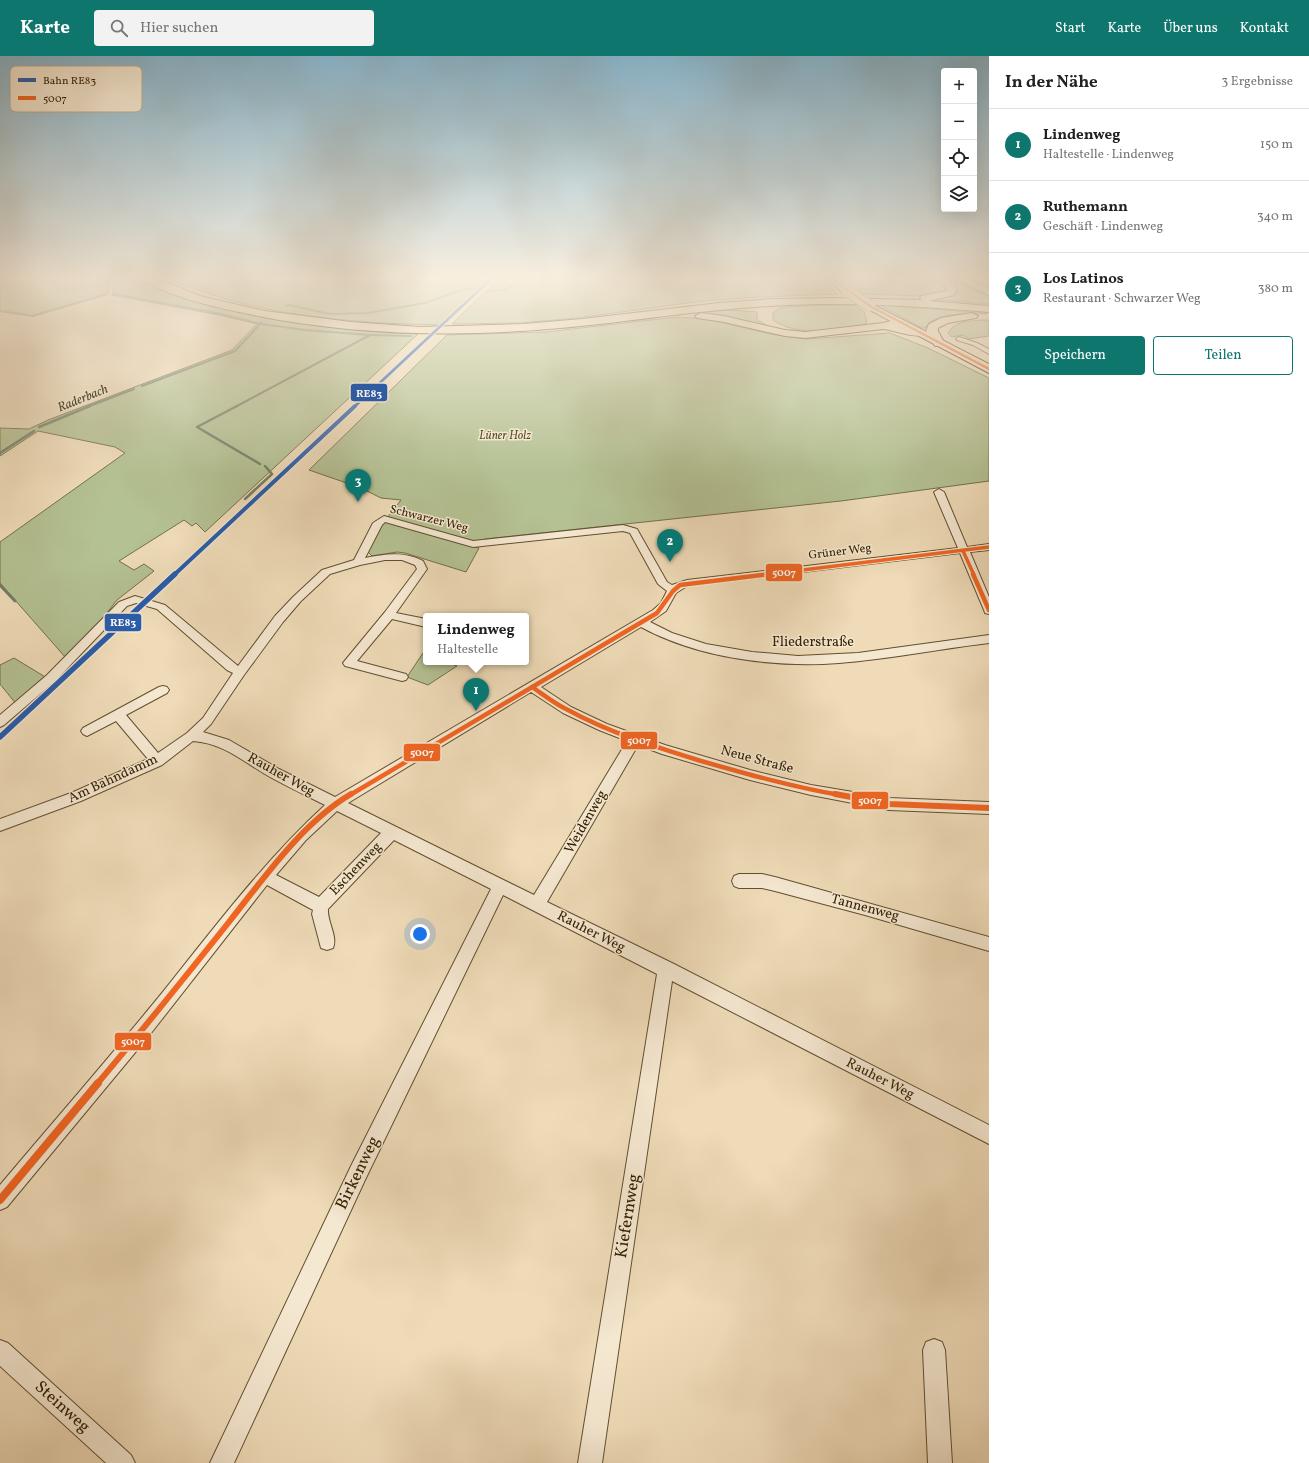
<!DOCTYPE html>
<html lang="de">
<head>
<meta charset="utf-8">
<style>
	:root { --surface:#fff; --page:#f2f2f2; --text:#222; --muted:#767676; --line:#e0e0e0; --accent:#0f766e }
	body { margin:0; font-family:Vollkorn,serif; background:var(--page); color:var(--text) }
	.controls { position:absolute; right:12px; top:12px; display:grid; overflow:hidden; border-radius:4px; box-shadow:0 4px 16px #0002 }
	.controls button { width:36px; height:36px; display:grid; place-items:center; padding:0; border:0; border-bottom:1px solid var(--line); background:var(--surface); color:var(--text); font:20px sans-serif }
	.you { position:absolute; left:420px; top:878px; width:14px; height:14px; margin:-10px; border:3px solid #fff; border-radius:50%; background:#1a73e8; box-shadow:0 0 0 6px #1a73e833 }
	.badge { display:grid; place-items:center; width:26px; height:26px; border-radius:50%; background:var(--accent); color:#fff; font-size:13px; font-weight:700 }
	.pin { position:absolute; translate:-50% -33px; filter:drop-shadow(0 1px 2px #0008) }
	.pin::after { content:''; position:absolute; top:21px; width:14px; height:12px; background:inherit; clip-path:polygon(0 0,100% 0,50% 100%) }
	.popup { position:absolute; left:423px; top:557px; width:106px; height:52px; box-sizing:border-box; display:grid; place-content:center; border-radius:4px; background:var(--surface); filter:drop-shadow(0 1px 3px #0005); font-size:13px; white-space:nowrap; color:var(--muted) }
	.popup b { font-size:15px; color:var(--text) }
	.popup::after { content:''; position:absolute; left:50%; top:100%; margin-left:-8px; border:8px solid transparent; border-top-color:var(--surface) }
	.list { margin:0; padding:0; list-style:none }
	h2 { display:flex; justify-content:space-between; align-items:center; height:52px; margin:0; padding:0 16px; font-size:17px }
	h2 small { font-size:13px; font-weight:400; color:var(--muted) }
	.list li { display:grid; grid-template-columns:26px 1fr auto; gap:12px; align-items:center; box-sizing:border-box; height:72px; padding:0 16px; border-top:1px solid var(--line) }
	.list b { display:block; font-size:15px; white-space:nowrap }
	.list p { margin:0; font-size:13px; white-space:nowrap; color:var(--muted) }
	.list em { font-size:13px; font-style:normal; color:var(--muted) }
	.actions { display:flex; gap:8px; padding:12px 16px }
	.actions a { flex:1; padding:9px 0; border:1px solid var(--accent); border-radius:4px; text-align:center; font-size:14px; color:var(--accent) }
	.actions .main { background:var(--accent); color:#fff }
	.icon { flex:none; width:22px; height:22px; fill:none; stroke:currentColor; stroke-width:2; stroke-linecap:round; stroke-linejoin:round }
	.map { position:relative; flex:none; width:989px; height:1407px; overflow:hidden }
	header { display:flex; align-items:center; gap:24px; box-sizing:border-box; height:56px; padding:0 20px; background:var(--accent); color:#fff }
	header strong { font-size:19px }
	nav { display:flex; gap:22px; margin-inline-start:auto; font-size:14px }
	.search { width:280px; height:36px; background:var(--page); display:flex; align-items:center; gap:10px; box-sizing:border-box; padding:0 14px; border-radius:4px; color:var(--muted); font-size:15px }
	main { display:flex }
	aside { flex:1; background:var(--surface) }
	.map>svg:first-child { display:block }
	.green { fill:#b4c193; stroke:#74704a }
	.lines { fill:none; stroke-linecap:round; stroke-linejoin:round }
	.stream-far2 { stroke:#717e66; stroke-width:2 }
	.stream-far1 { stroke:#717e66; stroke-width:2.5 }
	.stream { stroke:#717e66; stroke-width:3 }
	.street-casing { stroke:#624f2f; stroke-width:2 }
	.primary-casing { stroke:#332001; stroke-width:2 }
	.highway-casing { stroke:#332001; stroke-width:2 }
	.street { fill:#f5e8d1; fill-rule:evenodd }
	.primary { fill:#efdbb8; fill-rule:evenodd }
	.highway { fill:#efdbb8; fill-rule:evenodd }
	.primary-bridge-casing { stroke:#332001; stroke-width:12; stroke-linecap:butt }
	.primary-bridge { stroke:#efdbb8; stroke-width:11 }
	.bus-1-far4-casing { stroke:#f5e8d1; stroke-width:4 }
	.bus-1-far3-casing { stroke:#f5e8d1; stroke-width:5.5 }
	.bus-1-far2-casing { stroke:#f5e8d1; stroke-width:7 }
	.bus-1-far1-casing { stroke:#f5e8d1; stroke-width:9 }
	.bus-1-casing { stroke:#f5e8d1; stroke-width:11 }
	.bus-1-far4 { stroke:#f26522; stroke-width:2.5 }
	.bus-1-far3 { stroke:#f26522; stroke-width:3.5 }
	.bus-1-far2 { stroke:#f26522; stroke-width:4.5 }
	.bus-1-far1 { stroke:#f26522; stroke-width:6 }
	.bus-1 { stroke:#f26522; stroke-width:8 }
	.rail-1-far2-casing { stroke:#f5e8d1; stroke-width:4.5 }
	.rail-1-far1-casing { stroke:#f5e8d1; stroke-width:6 }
	.rail-1-casing { stroke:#f5e8d1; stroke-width:8 }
	.rail-1-far2 { stroke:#295caa; stroke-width:3 }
	.rail-1-far1 { stroke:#295caa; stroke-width:4 }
	.rail-1 { stroke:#295caa; stroke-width:5.5 }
	.labels { text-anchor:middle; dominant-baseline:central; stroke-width:3; stroke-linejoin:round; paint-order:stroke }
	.far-park-label { font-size:12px; font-style:italic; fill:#5a502d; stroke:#f5e8d1 }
	.far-street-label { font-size:12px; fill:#332001; stroke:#f5e8d1 }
	.far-water-label { font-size:13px; font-style:italic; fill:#524f34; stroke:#f5e8d1 }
	.street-label { font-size:14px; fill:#332001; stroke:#f5e8d1 }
	.near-street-label { font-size:17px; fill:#332001; stroke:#f5e8d1 }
	.key { fill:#f5e8d1; stroke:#bbac93; stroke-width:1 }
	.key-label { font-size:11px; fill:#332001 }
	.line-badge { stroke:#f5e8d1; stroke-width:1.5 }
	.badge-label { font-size:11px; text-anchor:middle; font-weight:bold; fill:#fff }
</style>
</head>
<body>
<header>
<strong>Karte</strong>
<div class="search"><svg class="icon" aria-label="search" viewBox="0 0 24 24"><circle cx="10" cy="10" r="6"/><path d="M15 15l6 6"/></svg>Hier suchen</div>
<nav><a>Start</a><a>Karte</a><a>Über uns</a><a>Kontakt</a></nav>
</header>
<main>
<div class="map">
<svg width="989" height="1407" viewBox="0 0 989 1407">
	<rect width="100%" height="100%" fill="#efdbb8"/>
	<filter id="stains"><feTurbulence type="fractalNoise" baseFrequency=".005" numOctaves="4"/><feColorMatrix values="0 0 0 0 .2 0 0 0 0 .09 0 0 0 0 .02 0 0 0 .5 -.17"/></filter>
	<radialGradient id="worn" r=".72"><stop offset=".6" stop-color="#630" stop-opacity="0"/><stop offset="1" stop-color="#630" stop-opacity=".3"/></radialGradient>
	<g class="green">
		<polygon points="0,222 110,222 108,238 31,260 0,255"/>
		<polygon points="115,222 137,222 169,237 197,246 270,263 347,273 419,277 205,476 196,467 192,470 184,464 119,505 134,514 144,508 154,515 117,544 91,577 66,602 0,527 0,486 125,397 115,391 38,375 0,400 0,372 29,373 48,364 232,294 257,268 219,259 112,239"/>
		<path d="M168,222H490L440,269C349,267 253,260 168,222Z"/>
		<polygon points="500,222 819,222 838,238 759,241 703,245 577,262 519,267 452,268"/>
		<polygon points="853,222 930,222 943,228 945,233 945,236 921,240 863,238 855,231"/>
		<polygon points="942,222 954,223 989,238 989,248 929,243 939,242 953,238"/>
		<path d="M816,249H854L864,256L867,266L863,269C834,273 800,282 773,264V257L780,252L788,251Z"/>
		<path d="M880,249L986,257L987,258C971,258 935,255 925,272H922Z"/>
		<polygon points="730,254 757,256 757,264 768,270 769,273 699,256"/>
		<polygon points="677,261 707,263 770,278 806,283 890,277 928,292 989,322 989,425 841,445 485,483 476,486 387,462 401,444 381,442 361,432 309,414 447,279 546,276"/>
		<path d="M980,264H989V280L969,283L963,279L952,281L948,277C955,265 967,266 980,264Z"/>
		<polygon points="385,466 479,492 466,516 405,497 397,496 372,500 368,496 368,494 381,467"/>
		<polygon points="423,597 426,598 426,606 446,606 457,610 428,629 407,621"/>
		<polygon points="14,602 47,622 17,649 0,628 0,609"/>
	</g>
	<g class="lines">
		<g class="stream-far2">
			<polyline points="715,222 719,222"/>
			<polyline points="724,222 739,224 762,222"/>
			<polyline points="488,235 505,234 524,222"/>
			<polyline points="114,238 221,258 261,268"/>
			<polyline points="286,250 289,249 330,258 368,257 425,247 464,233 474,233"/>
			<polyline points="0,255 33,260 107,238"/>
			<polyline points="370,279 411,280"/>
			<polyline points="142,330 235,295 262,266"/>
			<polyline points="87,351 134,333"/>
			<polyline points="235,351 370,279 305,274 261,268"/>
		</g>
		<g class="stream-far1">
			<polyline points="237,350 197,371 260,408"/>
			<polyline points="39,371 90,350"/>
			<polyline points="0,397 34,375"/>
			<polyline points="245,443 272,418 265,410"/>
		</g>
		<polyline class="stream" points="0,529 15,545"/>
		<g class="street-casing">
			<g id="street">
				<polygon points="959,281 977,287 989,293 989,298 973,289 957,284 956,283"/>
				<path d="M939,433L944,436L967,491L989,488V494L970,496L989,541V558L985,557L984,554L960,497L687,530L676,537L666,555L650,566L672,577L706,588L752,596L798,600L858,597L989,579V587C939,593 889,603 839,607C775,612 698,602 641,571L541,631L571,651L607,668L665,689L750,714L811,729L889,742L989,746V758L889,754L811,739L750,724L662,698L638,689L547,846L672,907L989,1069V1088L672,925L602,1407H578L657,918L503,839L365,1124L234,1407H210L351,1110L491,833L394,784L328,853C327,866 338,880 333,892L327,894L321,892L312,858L313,854L267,829L148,981L7,1151L0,1154V1129C54,1065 109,1002 162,937C214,872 264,805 325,749C307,740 288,731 270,721C245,707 224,687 193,685L162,709L81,745L0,775V763L71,737L148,703L116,665L87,680L83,678L81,675L83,672L159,631L163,630L167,631L169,634L167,637L126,659L158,697L187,677L203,662L233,617L227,614L157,553L136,547L127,550L55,625L4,669L0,671V659L47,619L119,546L135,540L165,549L238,610L275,560L293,541L322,514L354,504L373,467L384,460L473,485L623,469L637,473L667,526L672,529L687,524L958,492L934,436ZM385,466L473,491L623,475L630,477L658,528L667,535L661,547L653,554L335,741L279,713L229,684L203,676L211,668L244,619L283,566L301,545L330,518L360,509L385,504H402L415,509L417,513L385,556L343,607L345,610L349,611L402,625L406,624L408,621L406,618L357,605L392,563L426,571V563L396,557L427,513L423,505C404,495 385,498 365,502L382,469ZM531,636L563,657L599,674L627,685L534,839L348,747ZM337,755L381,777L319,841L276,819L306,784Z"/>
				<polygon points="739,818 762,818 775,821 989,881 989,895 865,859 775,835 762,832 739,832 734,830 732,825 734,820"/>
				<polygon points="934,1283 942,1286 945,1294 952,1407 928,1407 923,1294 926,1286"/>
				<polygon points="0,1284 8,1287 131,1399 135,1407 106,1407 0,1310"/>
			</g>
		</g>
		<g class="primary-casing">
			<g id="primary">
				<polygon points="826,222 837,222 853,236 852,238 844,238"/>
				<polygon points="870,247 989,308 989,317 866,252 865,250"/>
			</g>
		</g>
		<g class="highway-casing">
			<g id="highway">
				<path d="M142,222H156L200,240L265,255L351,266L420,271L524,268L582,263L719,247L773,243L835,242L922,244L920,242L921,240L946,235L947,233L943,228L933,222C947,222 949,221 957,233L954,239L929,245L989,250V256C916,250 843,245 770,250C699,254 630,266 560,272C453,282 344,279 239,256C214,251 160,238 142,222Z"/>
				<polygon points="838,222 848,222 853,236 852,238 844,238"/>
				<polygon points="951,222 965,222 989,232 989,239"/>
				<path d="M701,257L724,260L785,274L805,276L883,267L898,263L904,266L900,269L923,275L925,277L923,279C913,282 894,274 883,273L805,282L785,280L724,266L697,262L695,260Z"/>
				<polygon points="972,257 978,260 976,262 948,267 938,272 938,275 945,288 943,290 935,290 926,275 929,268 941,262"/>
			</g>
		</g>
		<use href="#street" class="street"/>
		<use href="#primary" class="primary"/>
		<use href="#highway" class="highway"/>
		<g class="primary-bridge-casing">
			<polyline id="primary-bridge" points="848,236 870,250"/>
		</g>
		<use href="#primary-bridge" class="primary-bridge"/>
		<g class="bus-1-far4-casing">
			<polyline id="bus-1-far4" points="831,222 870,250 989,313"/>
		</g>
		<g class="bus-1-far3-casing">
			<g id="bus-1-far3">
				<polyline points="963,495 974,519"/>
				<polyline points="762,519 989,491"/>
			</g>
		</g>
		<g class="bus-1-far2-casing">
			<g id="bus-1-far2">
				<polyline points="973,518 989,554"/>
				<path d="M532,631C544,639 555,648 568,654C610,677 656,691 701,705C747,718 793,731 840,739"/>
				<polyline points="350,739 657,557 673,535 680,529 770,518"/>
			</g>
		</g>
		<g class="bus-1-far1-casing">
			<g id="bus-1-far1">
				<polyline points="835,738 889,748 989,752"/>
				<path d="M97,1028C142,975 185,921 229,866C264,822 302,767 351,738"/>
			</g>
		</g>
		<g class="bus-1-casing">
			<polyline id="bus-1" points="0,1144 98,1027"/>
		</g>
		<use href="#bus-1-far4" class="bus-1-far4"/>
		<use href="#bus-1-far3" class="bus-1-far3"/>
		<use href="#bus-1-far2" class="bus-1-far2"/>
		<use href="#bus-1-far1" class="bus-1-far1"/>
		<use href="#bus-1" class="bus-1"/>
		<g class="rail-1-far2-casing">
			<polyline id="rail-1-far2" points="354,351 492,222"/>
		</g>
		<g class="rail-1-far1-casing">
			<polyline id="rail-1-far1" points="174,519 355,350"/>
		</g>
		<g class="rail-1-casing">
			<polyline id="rail-1" points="0,681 175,518"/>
		</g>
		<use href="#rail-1-far2" class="rail-1-far2"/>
		<use href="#rail-1-far1" class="rail-1-far1"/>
		<use href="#rail-1" class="rail-1"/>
	</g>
	<linearGradient id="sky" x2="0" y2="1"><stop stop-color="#89b7cf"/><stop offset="0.53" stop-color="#f8efdf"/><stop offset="1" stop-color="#f8efdf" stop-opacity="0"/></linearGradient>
	<rect width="989" height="419" fill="url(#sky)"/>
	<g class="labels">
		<g class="far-park-label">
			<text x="505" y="380">Lüner Holz</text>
		</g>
		<g class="far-street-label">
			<text transform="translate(429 463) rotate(14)">Schwarzer Weg</text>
			<text transform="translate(840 496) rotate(-7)">Grüner Weg</text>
		</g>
		<g class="far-water-label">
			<text transform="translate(83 343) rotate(-22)">Raderbach</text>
		</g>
		<g class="street-label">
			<text x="813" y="586">Fliederstraße</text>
			<text transform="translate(757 704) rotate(15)">Neue Straße</text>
			<text transform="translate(281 719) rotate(29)">Rauher Weg</text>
			<text transform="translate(113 723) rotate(-25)">Am Bahndamm</text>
			<text transform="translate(586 766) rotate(-60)">Weidenweg</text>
			<text transform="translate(356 813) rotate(-46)">Eschenweg</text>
			<text transform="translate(865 852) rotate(15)">Tannenweg</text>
			<text transform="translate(591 876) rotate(27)">Rauher Weg</text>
			<text transform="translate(880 1023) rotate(27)">Rauher Weg</text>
		</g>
		<g class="near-street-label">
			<text transform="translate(358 1117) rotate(-64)">Birkenweg</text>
			<text transform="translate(628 1160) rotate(-81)">Kiefernweg</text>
			<text transform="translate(62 1351) rotate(42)">Steinweg</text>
		</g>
	</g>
	<rect x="10" y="10" width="132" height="46" rx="6" class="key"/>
	<rect x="18" y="22" width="18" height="4" fill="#295caa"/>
	<rect x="18" y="40" width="18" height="4" fill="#f26522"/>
	<g class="key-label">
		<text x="43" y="28">Bahn RE83</text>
		<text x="43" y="46">5007</text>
	</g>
	<g class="line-badge">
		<rect x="350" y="327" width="38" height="19" rx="4" fill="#295caa"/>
		<rect x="765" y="507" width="38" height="19" rx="4" fill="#f26522"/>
		<rect x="104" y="557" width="38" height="19" rx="4" fill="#295caa"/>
		<rect x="620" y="675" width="38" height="19" rx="4" fill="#f26522"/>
		<rect x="403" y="687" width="38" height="19" rx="4" fill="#f26522"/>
		<rect x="851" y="735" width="38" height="19" rx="4" fill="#f26522"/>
		<rect x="114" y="976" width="38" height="19" rx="4" fill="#f26522"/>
	</g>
	<g class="badge-label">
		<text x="369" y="341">RE83</text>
		<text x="784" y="520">5007</text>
		<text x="123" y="570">RE83</text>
		<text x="639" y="688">5007</text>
		<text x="422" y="700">5007</text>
		<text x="870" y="748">5007</text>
		<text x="133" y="989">5007</text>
	</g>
	<rect width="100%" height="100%" filter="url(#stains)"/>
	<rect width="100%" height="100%" fill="url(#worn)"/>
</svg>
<div class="controls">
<button>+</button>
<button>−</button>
<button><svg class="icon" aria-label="locate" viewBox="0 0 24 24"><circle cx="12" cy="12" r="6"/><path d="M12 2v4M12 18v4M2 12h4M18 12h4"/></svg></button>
<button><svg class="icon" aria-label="layers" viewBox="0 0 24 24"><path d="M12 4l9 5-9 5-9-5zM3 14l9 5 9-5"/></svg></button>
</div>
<div class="you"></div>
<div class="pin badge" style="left:476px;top:655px">1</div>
<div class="popup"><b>Lindenweg</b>Haltestelle</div>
<div class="pin badge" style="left:670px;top:506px">2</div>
<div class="pin badge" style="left:358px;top:446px">3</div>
</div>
<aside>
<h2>In der Nähe<small>3 Ergebnisse</small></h2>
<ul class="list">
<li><span class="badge">1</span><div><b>Lindenweg</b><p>Haltestelle · Lindenweg</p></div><em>150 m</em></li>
<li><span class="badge">2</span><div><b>Ruthemann</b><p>Geschäft · Lindenweg</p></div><em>340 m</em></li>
<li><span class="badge">3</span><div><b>Los Latinos</b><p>Restaurant · Schwarzer Weg</p></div><em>380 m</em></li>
</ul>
<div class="actions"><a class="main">Speichern</a><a>Teilen</a></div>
</aside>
</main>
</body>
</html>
